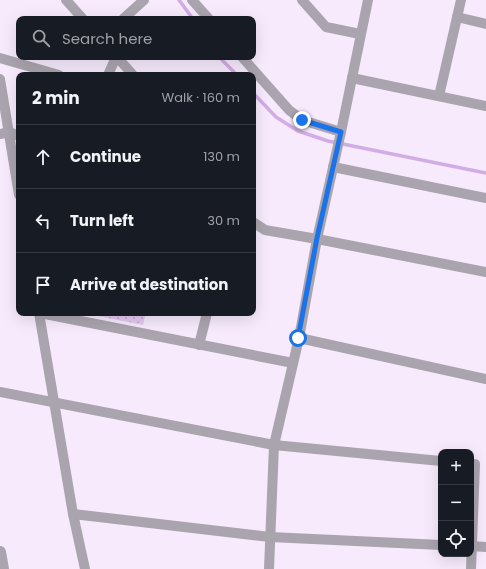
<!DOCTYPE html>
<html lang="en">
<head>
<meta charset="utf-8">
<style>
	:root { --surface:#171b24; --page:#20242c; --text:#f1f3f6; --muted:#9ea1a6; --line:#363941 }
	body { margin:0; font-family:Poppins,sans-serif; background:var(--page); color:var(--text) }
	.controls { position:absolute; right:12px; bottom:12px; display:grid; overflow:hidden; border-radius:8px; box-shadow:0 4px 16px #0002 }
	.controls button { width:36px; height:36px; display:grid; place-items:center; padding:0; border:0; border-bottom:1px solid var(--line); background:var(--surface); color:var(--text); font:20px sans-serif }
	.stop { position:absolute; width:12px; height:12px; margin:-9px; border:3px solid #1a73e8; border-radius:50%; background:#fff }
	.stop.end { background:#1a73e8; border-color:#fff; box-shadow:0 1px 4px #0008 }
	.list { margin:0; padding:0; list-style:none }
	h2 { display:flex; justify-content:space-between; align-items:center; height:52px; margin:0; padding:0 16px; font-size:17px }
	h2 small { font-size:13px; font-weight:400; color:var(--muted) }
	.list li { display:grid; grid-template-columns:26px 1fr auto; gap:12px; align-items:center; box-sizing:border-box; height:64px; padding:0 16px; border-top:1px solid var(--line) }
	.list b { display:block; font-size:15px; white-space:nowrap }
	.list em { font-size:13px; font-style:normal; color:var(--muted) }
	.icon { flex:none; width:22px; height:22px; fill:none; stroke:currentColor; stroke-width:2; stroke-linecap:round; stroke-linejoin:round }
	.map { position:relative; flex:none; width:486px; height:569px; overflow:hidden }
	.search { position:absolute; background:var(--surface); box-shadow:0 4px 16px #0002; left:16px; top:16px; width:240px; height:44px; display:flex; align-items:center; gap:10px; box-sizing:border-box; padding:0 14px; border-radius:8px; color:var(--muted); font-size:15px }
	.panel { position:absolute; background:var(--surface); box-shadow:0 4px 16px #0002; left:16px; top:72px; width:240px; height:244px; border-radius:8px }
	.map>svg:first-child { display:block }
	.park { fill:url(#park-dots) }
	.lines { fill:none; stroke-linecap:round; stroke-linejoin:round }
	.stream { stroke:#d2ace5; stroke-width:3.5 }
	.minor { stroke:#aaa4ae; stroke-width:10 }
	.tertiary { stroke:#aaa4ae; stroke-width:12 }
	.route { stroke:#1a73e8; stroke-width:5 }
</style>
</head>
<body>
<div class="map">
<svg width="486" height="569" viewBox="0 0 486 569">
	<defs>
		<pattern id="park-dots" width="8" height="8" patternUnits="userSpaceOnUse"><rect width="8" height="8" fill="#e4c8f2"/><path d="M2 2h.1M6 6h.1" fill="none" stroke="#c3abcf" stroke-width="1.8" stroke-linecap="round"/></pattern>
	</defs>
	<rect width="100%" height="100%" fill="#f6eafc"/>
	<polygon class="park" points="83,313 146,313 143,325"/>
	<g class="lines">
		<g class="stream">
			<polyline points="179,0 193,19"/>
			<polyline points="219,57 237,75"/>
			<polyline points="253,93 276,117 298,131 328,141 486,173"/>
		</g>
		<g class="minor">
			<polyline points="66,0 83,19"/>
			<polyline points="192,0 209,19"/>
			<polyline points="302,0 326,27 360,34"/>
			<polyline points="457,17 486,24"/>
			<polyline points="123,19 144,0"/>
			<polyline points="117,57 133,75"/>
			<polyline points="242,57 289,110 302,120 341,132"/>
			<polyline points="0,58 59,75"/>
			<polyline points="108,75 116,57"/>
			<polyline points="352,78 486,106"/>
			<polyline points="0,79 19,195"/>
			<polyline points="439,96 461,0"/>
			<polyline points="0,134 9,132 19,136"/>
			<polyline points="333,167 486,198"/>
			<polyline points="253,222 265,230 317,239 486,272"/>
			<polyline points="39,313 73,514 85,569"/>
			<polyline points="40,313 293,363"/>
			<polyline points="299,338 486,379"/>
			<polyline points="199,345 207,313"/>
			<polyline points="0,392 274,445 441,461"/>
			<polyline points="73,514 270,537 441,545"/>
			<polyline points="471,546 486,547"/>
			<polyline points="269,569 274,445 299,338 317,239 341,132 368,0"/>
			<polyline points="471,569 475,464"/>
		</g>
		<polyline class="tertiary" points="0,552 3,569"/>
	</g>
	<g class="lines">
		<polyline class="route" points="298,338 317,238 341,132 302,120"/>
	</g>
</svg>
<div class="controls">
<button>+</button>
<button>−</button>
<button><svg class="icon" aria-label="locate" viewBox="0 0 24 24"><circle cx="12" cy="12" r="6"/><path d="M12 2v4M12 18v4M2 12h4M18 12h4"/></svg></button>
</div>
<div class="stop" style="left:298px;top:338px"></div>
<div class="stop end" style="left:302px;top:120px"></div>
<div class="search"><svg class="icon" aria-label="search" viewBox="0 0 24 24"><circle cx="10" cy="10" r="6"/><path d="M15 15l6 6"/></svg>Search here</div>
<section class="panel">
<h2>2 min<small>Walk · 160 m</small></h2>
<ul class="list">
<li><svg class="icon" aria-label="ahead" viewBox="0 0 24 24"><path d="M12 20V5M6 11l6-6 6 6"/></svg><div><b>Continue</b></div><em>130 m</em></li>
<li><svg class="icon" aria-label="left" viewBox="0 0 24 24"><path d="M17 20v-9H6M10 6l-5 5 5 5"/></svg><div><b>Turn left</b></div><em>30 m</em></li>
<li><svg class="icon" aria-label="arrive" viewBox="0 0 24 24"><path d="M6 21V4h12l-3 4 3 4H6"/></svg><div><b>Arrive at destination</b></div></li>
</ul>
</section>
</div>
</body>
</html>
